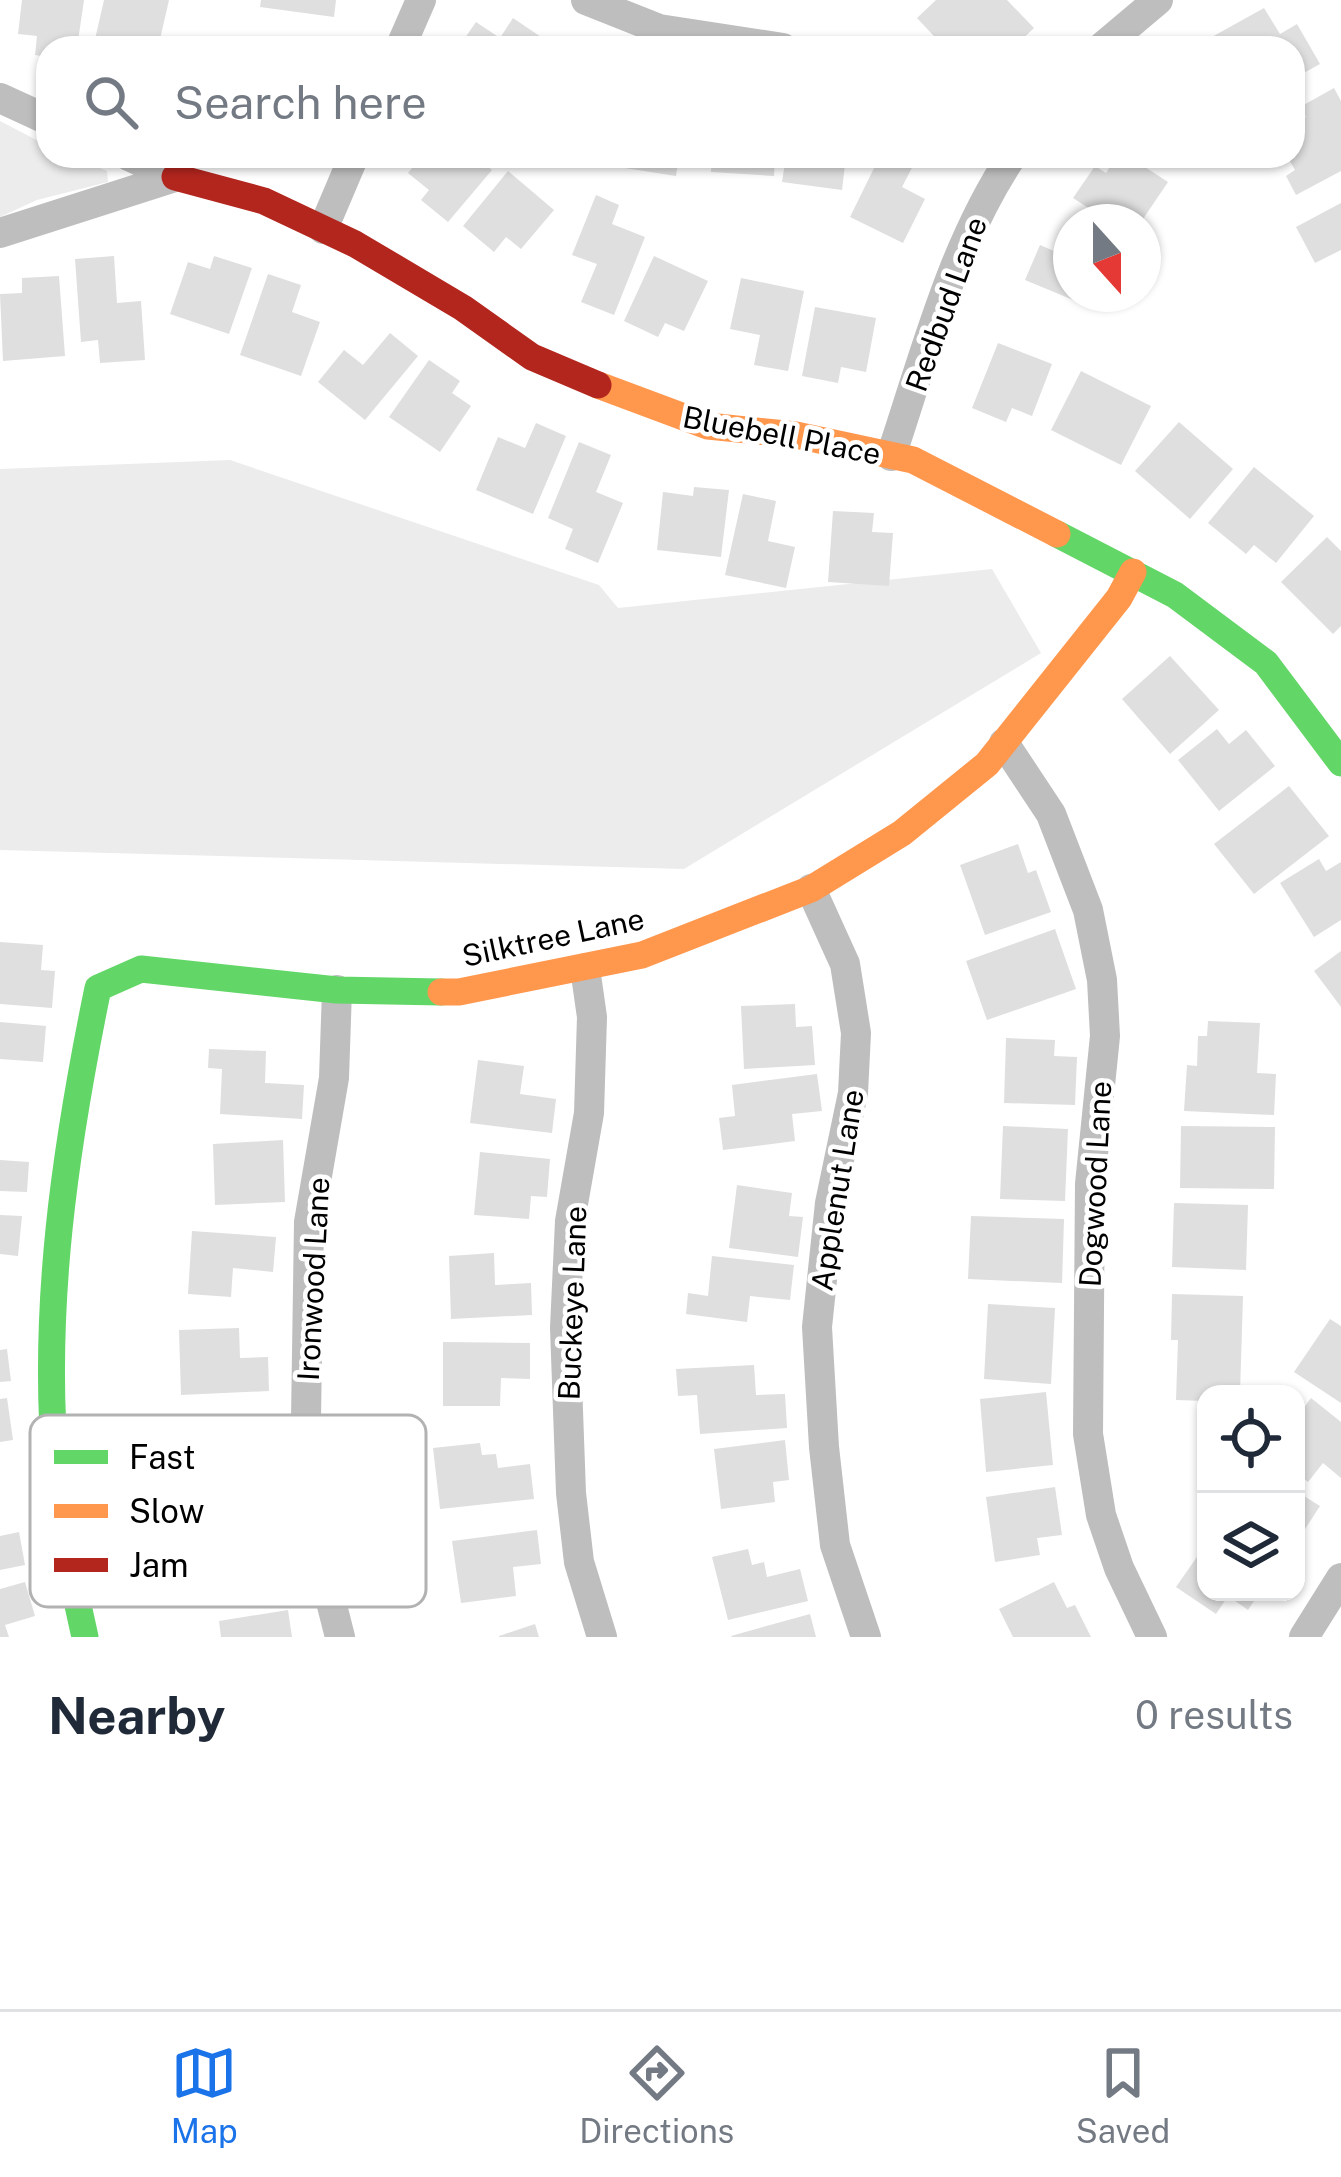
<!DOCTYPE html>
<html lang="en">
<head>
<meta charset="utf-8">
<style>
	:root { --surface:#fff; --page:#f2f2f3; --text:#1f2937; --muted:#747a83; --line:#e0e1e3; --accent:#1a73e8 }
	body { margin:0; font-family:"Public Sans",sans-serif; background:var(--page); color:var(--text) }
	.controls { position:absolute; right:36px; bottom:36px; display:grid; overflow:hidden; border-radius:24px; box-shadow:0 3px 9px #0004 }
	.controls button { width:108px; height:108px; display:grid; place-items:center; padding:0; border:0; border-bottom:3px solid var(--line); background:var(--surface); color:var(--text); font:60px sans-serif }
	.compass { position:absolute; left:1053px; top:204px; width:108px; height:108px; border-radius:50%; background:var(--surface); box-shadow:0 3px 9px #0004; rotate:159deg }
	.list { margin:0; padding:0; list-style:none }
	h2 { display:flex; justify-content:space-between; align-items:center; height:156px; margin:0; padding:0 48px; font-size:51px }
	h2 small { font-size:39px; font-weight:400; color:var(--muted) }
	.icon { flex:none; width:66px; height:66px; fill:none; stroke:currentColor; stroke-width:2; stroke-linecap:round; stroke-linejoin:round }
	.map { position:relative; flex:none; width:1341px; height:1637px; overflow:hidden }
	.search { position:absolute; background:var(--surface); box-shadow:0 3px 9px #0004; left:36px; right:36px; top:36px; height:132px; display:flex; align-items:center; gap:30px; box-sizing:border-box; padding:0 42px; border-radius:36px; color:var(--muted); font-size:45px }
	.sheet { height:372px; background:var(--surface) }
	nav { display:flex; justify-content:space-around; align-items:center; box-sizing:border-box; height:168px; border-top:3px solid var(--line); background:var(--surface); font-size:33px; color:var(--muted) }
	nav a { display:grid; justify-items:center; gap:6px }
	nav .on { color:var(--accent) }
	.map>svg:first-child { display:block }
	.green { fill:#ececec }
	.building { fill:#dfdfdf }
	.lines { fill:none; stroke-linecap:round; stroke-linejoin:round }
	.street { stroke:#bebebe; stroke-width:30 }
	.fast { stroke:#63d668; stroke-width:27 }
	.slow { stroke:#ff974d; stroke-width:27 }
	.jam { stroke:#b3261e; stroke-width:27 }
	.labels { text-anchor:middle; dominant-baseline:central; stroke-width:9; stroke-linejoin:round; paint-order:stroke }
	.street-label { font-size:30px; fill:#000; stroke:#fff }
	.key { fill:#fff; stroke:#b2b2b2; stroke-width:3 }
	.key-label { font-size:33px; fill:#000 }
</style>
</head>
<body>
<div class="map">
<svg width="1341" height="1637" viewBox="0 0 1341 1637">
	<rect width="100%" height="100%" fill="#fff"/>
	<g class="green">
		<polygon points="0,121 48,146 48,156 71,156 107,171 108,182 37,200 0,217"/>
		<polygon points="230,460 599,585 618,608 992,569 1041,653 684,869 0,850 0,469"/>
	</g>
	<g class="building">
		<polygon points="22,0 84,0 77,48 48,48 48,57 35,55 37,36 18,34"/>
		<polygon points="104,0 169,0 158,48 93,48"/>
		<polygon points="261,0 336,0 334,17 260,7"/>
		<polygon points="936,0 1007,0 1034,28 1013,48 945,48 917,18"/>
		<polygon points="1264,8 1280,34 1297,24 1320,64 1293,79 1293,48 1204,48 1201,43"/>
		<polygon points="513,18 544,39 538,48 458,48 476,22 500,38"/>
		<polygon points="1334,88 1341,101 1341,171 1296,195 1286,176 1295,170 1287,156 1293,156 1293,124 1306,117 1300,107"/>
		<polygon points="422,156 475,156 492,170 448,222 421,200 429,190 408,173"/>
		<polygon points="614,156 679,156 676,176 612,166"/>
		<polygon points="712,156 775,156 774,176 711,172"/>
		<polygon points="786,156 846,156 842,190 782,182"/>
		<polygon points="880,156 917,158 902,187 925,199 903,243 850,217"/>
		<polygon points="1117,156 1128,156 1168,182 1141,222 1110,222 1073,198 1095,166 1106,173"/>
		<polygon points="508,171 554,210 521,249 506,237 494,252 463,226"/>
		<polygon points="596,195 619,205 612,224 645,237 614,315 581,302 597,264 572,255"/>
		<polygon points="1341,203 1341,250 1315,263 1296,227"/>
		<polygon points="1063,230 1071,233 1071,294 1095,294 1090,307 1025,280 1040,245 1054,251"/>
		<polygon points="114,256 117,303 141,301 145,360 100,363 98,340 81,342 75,259"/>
		<polygon points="214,256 252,268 229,334 170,314 188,262 210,269"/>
		<polygon points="654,256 708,281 684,331 665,323 658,337 624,321"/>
		<polygon points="268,274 301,285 292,312 320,322 301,376 240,355"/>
		<polygon points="59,276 65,356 3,361 0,294 22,293 22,278"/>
		<polygon points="741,278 804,291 788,371 754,365 760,335 730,329"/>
		<polygon points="815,307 876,318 866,372 841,367 838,383 802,376"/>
		<polygon points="390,333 418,356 365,420 318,382 344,350 363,365"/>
		<polygon points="998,343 1052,364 1032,416 1012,408 1006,422 972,408"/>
		<polygon points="429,360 460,381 452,393 471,406 440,452 389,417"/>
		<polygon points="1081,371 1151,406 1121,465 1051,430"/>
		<polygon points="1179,422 1233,469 1190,519 1135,471"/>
		<polygon points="536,423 566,436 533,514 476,490 498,437 525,448"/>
		<polygon points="579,442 611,455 596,492 623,503 598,563 565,549 573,529 548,518"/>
		<polygon points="1254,467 1314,516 1276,563 1254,545 1246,554 1208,523"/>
		<polygon points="694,487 729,490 721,557 657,550 663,492 693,496"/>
		<polygon points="743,494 776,501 768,541 795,547 786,588 725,575"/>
		<polygon points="833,511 874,513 872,532 893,533 889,586 828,582"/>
		<polygon points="1327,537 1341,551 1341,626 1333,634 1281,582"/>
		<polygon points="1170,656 1219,710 1170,754 1122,699"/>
		<polygon points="1217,729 1229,744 1246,730 1275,766 1219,811 1178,760"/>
		<polygon points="1289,786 1329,836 1254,894 1214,844"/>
		<polygon points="1018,844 1028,873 1036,870 1051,912 985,935 960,865"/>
		<polygon points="1319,859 1326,871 1341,862 1341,920 1314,937 1280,883"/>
		<polygon points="1055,929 1076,989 987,1020 966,961"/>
		<polygon points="0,942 43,945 41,970 55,971 52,1008 0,1004"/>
		<polygon points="1341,951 1341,1007 1314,971"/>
		<polygon points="795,1004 796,1027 812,1026 815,1065 744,1069 741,1006"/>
		<polygon points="1208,1021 1260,1023 1257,1073 1276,1074 1274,1115 1184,1111 1187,1065 1197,1066 1198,1036 1207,1036"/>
		<polygon points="0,1022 46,1026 43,1062 0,1059"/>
		<polygon points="1006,1038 1055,1040 1054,1056 1077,1057 1075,1105 1004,1103"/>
		<polygon points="209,1049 266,1051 265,1083 304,1085 302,1119 220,1114 222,1069 208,1068"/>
		<polygon points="478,1060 524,1066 520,1094 556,1099 552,1133 470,1123"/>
		<polygon points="817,1074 822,1111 792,1114 795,1141 723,1150 719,1118 735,1116 732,1085"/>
		<polygon points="1003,1126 1068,1129 1065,1201 1000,1199"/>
		<polygon points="1181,1126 1275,1127 1274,1189 1180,1188"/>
		<polygon points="283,1140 285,1202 215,1205 213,1144"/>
		<polygon points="480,1152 550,1159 547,1197 531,1196 529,1219 474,1215"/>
		<polygon points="0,1160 29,1162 27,1192 0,1191"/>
		<polygon points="737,1185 792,1193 789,1216 803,1217 798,1257 729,1248"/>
		<polygon points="1174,1203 1248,1205 1246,1270 1172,1267"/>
		<polygon points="0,1215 22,1216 18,1256 0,1254"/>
		<polygon points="971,1216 1064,1219 1062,1283 968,1279"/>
		<polygon points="192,1231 276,1237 273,1272 233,1268 231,1297 188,1294"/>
		<polygon points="494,1253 495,1285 531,1283 532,1315 451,1319 449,1256"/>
		<polygon points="712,1256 794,1265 790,1300 750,1296 747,1322 686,1314 688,1293 708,1296"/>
		<polygon points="1172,1294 1243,1296 1240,1394 1206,1394 1206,1401 1176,1400 1178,1340 1171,1340"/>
		<polygon points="988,1304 1055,1308 1051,1384 984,1379"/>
		<polygon points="1330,1319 1341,1326 1341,1403 1294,1372"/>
		<polygon points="239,1328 240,1358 268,1357 269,1391 181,1395 179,1330"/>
		<polygon points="443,1342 530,1343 530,1379 501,1378 500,1406 443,1406"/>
		<polygon points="7,1349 11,1381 0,1382 0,1350"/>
		<polygon points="754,1365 756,1395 785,1394 787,1428 700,1434 697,1395 678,1396 676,1369"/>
		<polygon points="1046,1392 1053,1465 986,1472 980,1399"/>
		<polygon points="7,1398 13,1440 0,1442 0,1399"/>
		<polygon points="1311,1398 1341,1422 1341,1478 1323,1463 1308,1482 1296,1472 1296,1418"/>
		<polygon points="785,1440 789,1480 773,1482 775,1502 721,1509 714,1449"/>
		<polygon points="480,1443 482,1455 496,1454 498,1468 530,1464 534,1499 440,1509 433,1448"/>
		<polygon points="1055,1487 1062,1535 1037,1538 1040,1555 995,1562 986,1497"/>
		<polygon points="1296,1491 1320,1506 1296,1543"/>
		<polygon points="537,1530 541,1564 513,1567 516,1596 461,1603 452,1541"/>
		<polygon points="19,1532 25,1565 0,1570 0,1536"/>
		<polygon points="1206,1544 1206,1592 1260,1592 1248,1610 1228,1596 1216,1614 1176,1587"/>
		<polygon points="748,1549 752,1565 764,1562 767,1577 800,1569 808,1601 728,1620 712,1557"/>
		<polygon points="25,1582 35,1616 5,1625 9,1637 0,1637 0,1589"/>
		<polygon points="1054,1582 1067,1608 1075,1605 1091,1637 1013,1637 999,1609"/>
		<polygon points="288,1610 292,1637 221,1637 219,1621"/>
		<polygon points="810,1614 816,1637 732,1637 731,1636"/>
		<polygon points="535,1624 539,1637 499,1637 499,1636"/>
	</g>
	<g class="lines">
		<g class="street">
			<polyline points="586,0 659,29 783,48"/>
			<polyline points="400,48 421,0"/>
			<polyline points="1101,48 1158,0"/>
			<polyline points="0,98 48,120"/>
			<polyline points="323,229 354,156"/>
			<polyline points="0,233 175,177 129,156"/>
			<path d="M891,456C925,355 952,246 1012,156"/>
			<polyline points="1004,743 1051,814 1088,910 1102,980 1105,1036 1090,1184 1088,1434 1101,1515 1119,1568 1152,1637"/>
			<polyline points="811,889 845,964 856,1033 853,1093 830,1203 817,1327 824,1447 835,1545 866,1637"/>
			<polyline points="585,968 592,1017 589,1113 570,1221 565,1328 571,1493 579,1562 602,1637"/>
			<polyline points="337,990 334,1078 309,1222 306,1419 312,1527 340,1637"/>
			<polyline points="1304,1637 1341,1578"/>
		</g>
		<g class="fast">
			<polyline points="1057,534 1175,595 1266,663 1341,763"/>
			<path d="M85,1637C73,1583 61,1529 56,1474C41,1310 65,1148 98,988L141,969L337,990L441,992"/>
		</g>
		<g class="slow">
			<polyline points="598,385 708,426 796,435 913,460 1057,534"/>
			<polyline points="441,992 459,992 642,955 811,889 902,833 987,764 1119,598 1133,572"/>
		</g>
		<polyline class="jam" points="175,177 264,201 355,244 463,308 532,357 598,385"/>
	</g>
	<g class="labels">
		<g class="street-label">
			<text transform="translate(946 304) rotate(-70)">Redbud Lane</text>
			<text transform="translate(782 435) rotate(11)">Bluebell Place</text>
			<text transform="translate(553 937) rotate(-12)">Silktree Lane</text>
			<text transform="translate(1095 1184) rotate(-87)">Dogwood Lane</text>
			<text transform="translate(837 1190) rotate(-81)">Applenut Lane</text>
			<text transform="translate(313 1279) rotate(-87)">Ironwood Lane</text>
			<text transform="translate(572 1303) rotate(-88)">Buckeye Lane</text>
		</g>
	</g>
	<rect x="30" y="1415" width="396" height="192" rx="18" class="key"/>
	<rect x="54" y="1450" width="54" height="14" fill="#63d668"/>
	<rect x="54" y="1504" width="54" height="14" fill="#ff974d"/>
	<rect x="54" y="1558" width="54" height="14" fill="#b3261e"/>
	<g class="key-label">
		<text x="129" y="1469">Fast</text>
		<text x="129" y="1523">Slow</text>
		<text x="129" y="1577">Jam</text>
	</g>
</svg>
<div class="controls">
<button><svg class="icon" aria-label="locate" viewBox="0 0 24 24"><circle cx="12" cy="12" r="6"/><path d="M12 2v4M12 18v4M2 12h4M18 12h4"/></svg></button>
<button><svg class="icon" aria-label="layers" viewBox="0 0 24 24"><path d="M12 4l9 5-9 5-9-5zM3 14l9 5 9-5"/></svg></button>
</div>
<svg class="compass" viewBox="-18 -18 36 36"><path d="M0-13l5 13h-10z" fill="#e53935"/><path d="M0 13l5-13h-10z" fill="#747a83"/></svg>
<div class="search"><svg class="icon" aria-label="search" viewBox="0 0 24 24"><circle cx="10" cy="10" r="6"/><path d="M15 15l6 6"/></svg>Search here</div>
</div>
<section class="sheet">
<h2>Nearby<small>0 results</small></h2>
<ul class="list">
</ul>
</section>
<nav>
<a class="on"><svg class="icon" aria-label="map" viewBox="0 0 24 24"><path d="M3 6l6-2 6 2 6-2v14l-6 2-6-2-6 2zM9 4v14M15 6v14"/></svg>Map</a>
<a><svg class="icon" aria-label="directions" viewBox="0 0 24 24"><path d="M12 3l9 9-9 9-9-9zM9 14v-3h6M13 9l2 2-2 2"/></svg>Directions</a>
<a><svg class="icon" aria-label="saved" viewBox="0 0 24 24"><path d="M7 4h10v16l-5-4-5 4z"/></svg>Saved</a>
</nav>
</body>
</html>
